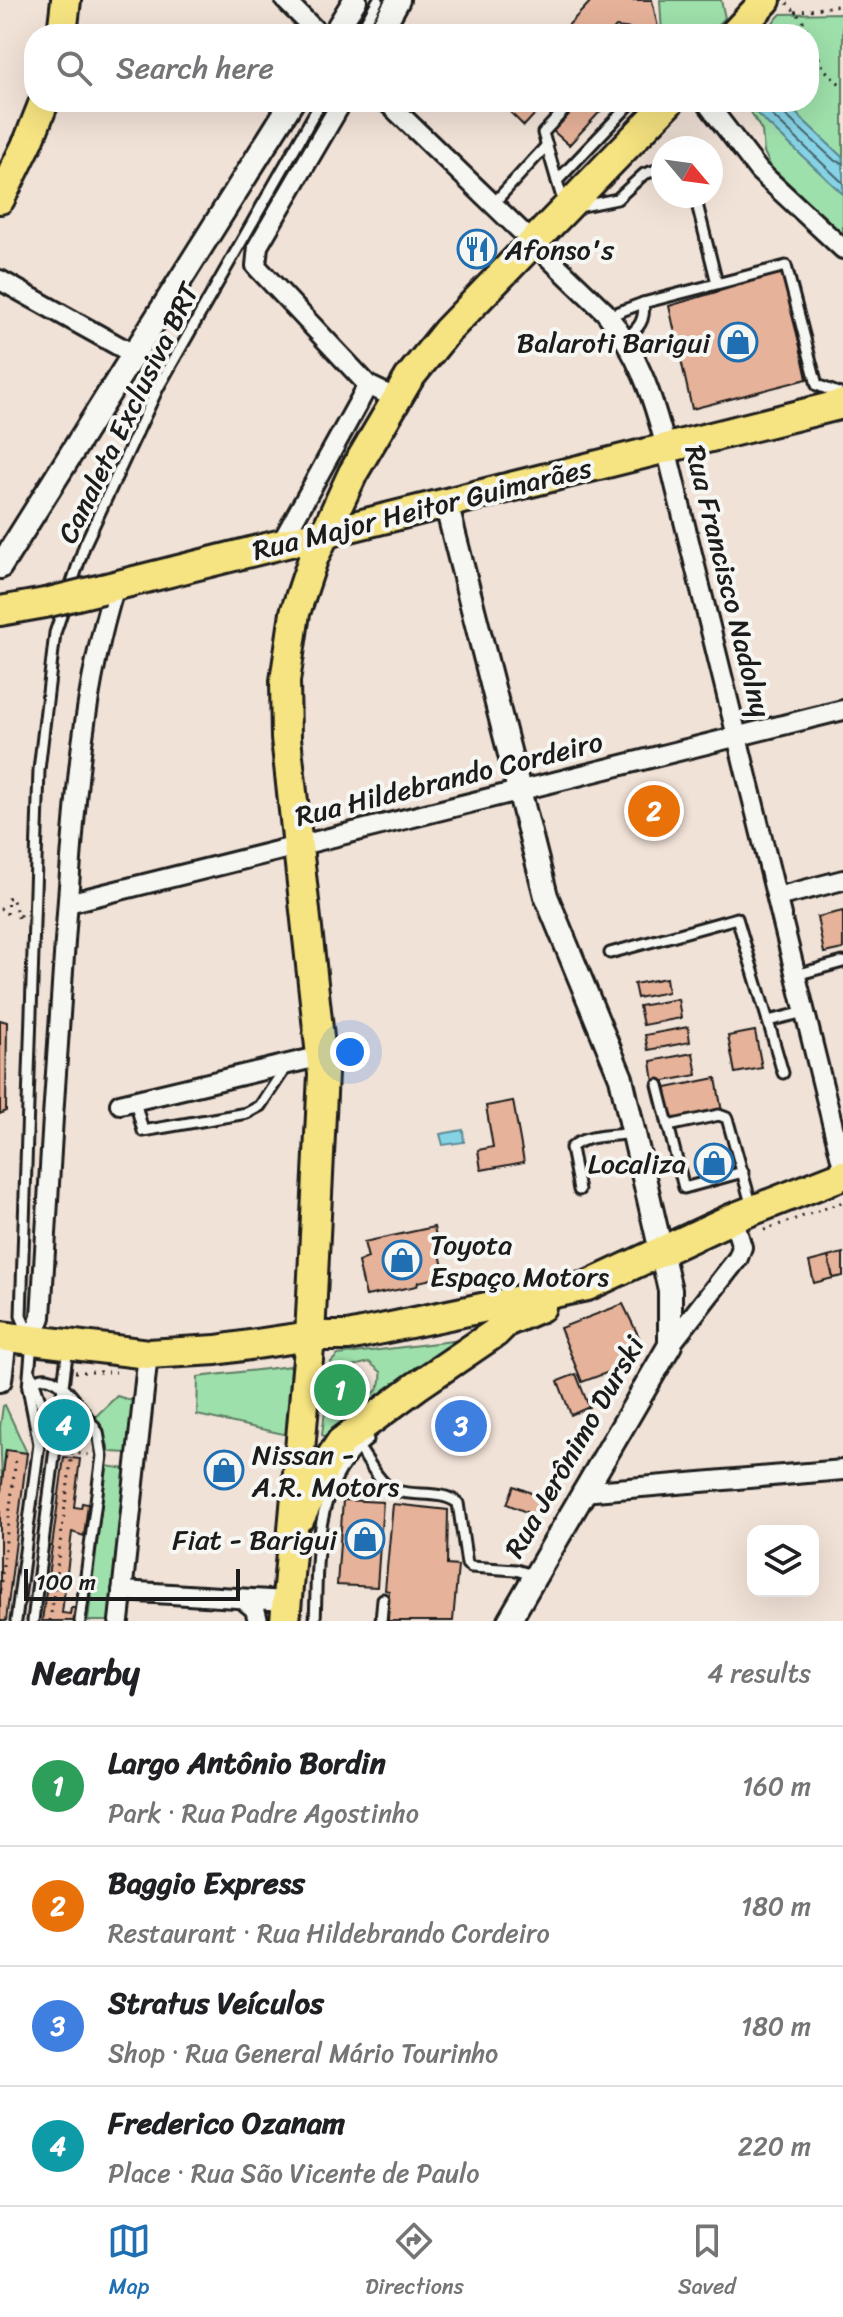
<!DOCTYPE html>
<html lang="en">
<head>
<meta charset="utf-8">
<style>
	:root { --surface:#fff; --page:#f2f2f2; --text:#202124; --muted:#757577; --line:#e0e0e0; --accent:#1f6fb2 }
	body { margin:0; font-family:Sriracha,sans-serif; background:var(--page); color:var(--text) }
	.controls { position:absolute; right:24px; bottom:24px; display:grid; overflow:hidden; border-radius:16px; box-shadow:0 8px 32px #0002 }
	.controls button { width:72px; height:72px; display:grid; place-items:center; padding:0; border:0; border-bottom:2px solid var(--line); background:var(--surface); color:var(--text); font:40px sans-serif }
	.compass { position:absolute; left:651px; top:136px; width:72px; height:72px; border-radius:50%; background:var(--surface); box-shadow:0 8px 32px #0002; rotate:119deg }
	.scale { position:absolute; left:24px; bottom:20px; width:216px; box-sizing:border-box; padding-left:8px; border:4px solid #1c1c1c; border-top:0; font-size:22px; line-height:28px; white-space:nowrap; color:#1c1c1c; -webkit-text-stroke:6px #f6f6f2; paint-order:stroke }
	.you { position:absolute; left:350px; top:1052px; width:28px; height:28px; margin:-20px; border:6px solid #fff; border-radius:50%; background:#1a73e8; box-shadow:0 0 0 12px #1a73e833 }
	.badge { display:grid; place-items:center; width:52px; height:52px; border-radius:50%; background:var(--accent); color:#fff; font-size:26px; font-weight:700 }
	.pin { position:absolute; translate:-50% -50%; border:4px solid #fff; box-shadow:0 2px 8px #0006 }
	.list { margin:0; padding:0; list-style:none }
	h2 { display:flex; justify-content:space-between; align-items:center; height:104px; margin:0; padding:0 32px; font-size:34px }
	h2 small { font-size:26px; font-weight:400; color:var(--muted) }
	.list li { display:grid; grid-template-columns:52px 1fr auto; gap:24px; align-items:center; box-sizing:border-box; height:120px; padding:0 32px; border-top:2px solid var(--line) }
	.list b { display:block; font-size:30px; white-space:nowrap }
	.list p { margin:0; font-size:26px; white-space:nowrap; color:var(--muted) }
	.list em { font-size:26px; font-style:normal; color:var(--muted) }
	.icon { flex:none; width:44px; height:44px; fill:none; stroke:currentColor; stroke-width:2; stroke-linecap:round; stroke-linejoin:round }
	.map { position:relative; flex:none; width:843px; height:1621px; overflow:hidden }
	.search { position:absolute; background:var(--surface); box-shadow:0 8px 32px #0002; left:24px; right:24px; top:24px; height:88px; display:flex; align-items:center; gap:20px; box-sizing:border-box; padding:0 28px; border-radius:32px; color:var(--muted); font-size:30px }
	.sheet { height:584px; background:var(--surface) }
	nav { display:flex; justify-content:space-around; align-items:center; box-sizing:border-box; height:112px; border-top:2px solid var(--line); background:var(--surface); font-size:22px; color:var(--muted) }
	nav a { display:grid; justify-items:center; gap:4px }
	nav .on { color:var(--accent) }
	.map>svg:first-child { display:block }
	.green { fill:#9ee0ab; stroke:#5d7e64; stroke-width:2; fill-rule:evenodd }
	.water { fill:#86d3e6; stroke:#5c8a95; stroke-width:2 }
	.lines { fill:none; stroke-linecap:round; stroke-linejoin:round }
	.shore { stroke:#46656d; stroke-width:2 }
	.building { fill:#e6b299; stroke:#1c1c1c; stroke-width:2 }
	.service-casing { stroke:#1c1c1c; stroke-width:15 }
	.minor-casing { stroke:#1c1c1c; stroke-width:24 }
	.tertiary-casing { stroke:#1c1c1c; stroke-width:28 }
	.primary-casing { stroke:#1c1c1c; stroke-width:34 }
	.path { stroke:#1c1c1c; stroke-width:3; stroke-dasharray:2 6; stroke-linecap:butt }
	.service { stroke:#f6f6f2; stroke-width:9 }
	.minor { stroke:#f6f6f2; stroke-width:18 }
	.tertiary { stroke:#f6f6f2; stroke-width:22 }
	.primary { stroke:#f6e381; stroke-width:28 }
	.primary-bridge-casing { stroke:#1c1c1c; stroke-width:34; stroke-linecap:butt }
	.primary-bridge { stroke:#f6e381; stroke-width:28 }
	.labels { text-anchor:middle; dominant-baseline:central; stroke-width:8; stroke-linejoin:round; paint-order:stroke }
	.poi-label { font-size:28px; fill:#1c1c1c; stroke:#f6f6f2; text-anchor:start }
	.street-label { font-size:28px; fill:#1c1c1c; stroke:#f6f6f2 }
</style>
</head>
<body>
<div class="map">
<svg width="843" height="1621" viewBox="0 0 843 1621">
	<rect width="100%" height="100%" fill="#f1e2d7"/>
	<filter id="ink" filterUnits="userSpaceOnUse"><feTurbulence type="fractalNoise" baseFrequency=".0125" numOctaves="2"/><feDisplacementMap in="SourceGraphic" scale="16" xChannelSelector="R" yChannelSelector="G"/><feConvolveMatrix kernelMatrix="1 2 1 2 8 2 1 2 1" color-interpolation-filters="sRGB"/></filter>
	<g filter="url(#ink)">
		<g class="green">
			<polygon points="660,0 721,0 725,18 709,34 662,34"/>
			<polygon points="843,13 843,158 784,102 809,102 809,34 762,34 781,14"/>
			<polygon points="745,102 749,102 752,109 843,194 843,234 771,167 764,152 762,131"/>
			<path d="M469,1339L330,1439L322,1435L331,1362L338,1355ZM369,1362L381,1372C384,1394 364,1404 350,1387L348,1375L354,1366Z"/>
			<polygon points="291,1366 288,1435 197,1415 198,1377"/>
			<polygon points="117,1396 136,1402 128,1453 110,1452 105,1437 93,1419"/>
			<polygon points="5,1405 27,1453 6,1451 2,1484 0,1427 3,1406"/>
			<polygon points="106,1466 127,1469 109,1621 88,1621"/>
		</g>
		<g class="water">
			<polygon points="749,102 784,102 843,158 843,194 752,109"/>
			<polygon points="463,1130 464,1142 443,1145 440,1134"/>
		</g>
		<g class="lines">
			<g class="shore">
				<polyline points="758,102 843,183"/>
				<polyline points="778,102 781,111 835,161 843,163"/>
			</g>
		</g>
		<g class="building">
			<polygon points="592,0 652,0 659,32 616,27 610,34 560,34"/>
			<polygon points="500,102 546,102 524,126"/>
			<polygon points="580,102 609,102 569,145 553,131"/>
			<polygon points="480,233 493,246 474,265 461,252"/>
			<polygon points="784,272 807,379 692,409 669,306"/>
			<polygon points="658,790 666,828 650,832 641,794"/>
			<polygon points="843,911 843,949 824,953 817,917"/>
			<polygon points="666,978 668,992 637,998 634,984"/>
			<polygon points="678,999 681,1018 643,1025 639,1006"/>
			<polygon points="0,1020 7,1022 6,1111 0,1114"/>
			<polygon points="688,1027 690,1042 648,1050 645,1035"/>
			<polygon points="755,1031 762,1068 735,1073 728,1036"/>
			<polygon points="693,1053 697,1075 654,1083 651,1061"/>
			<polygon points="716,1078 722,1112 668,1122 661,1089"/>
			<polygon points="513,1101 524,1162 481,1170 478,1150 493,1147 486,1106"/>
			<polygon points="434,1227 445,1276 418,1282 417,1286 366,1296 358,1262 368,1258 364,1242"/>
			<polygon points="843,1253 843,1276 833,1278 828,1257"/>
			<polygon points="828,1257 833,1278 814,1283 809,1262"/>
			<polygon points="623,1304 640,1339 628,1365 582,1382 560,1328"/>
			<polygon points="576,1374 589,1407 571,1415 558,1381"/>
			<polygon points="473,1411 479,1435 449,1442 443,1418"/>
			<polygon points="6,1450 27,1453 6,1621 0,1621 0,1500"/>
			<polygon points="64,1457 80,1459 74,1507 81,1508 82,1503 88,1504 84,1536 72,1532 62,1613 70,1614 71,1608 75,1608 74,1621 42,1621"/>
			<polygon points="514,1486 541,1497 533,1515 507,1504"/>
			<polygon points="343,1500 383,1502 377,1587 337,1585"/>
			<polygon points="393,1504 448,1510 447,1565 458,1566 453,1621 388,1621 389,1591 385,1590"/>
		</g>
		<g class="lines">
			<g class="service-casing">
				<g id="service">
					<polyline points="359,34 378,0"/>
					<polyline points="557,181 543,133 572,102"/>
					<polyline points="695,196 717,283"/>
					<polyline points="494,203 547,145"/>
					<polyline points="564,204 557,181 632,102"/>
					<polyline points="578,207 617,199 644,174 663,168"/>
					<polyline points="608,316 643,303 786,266 817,385 843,395"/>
					<path d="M625,340C638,328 646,321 643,303"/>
					<polyline points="610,953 737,918 768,1021"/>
					<polyline points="796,975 843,962"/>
					<polyline points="783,1073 768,1021 805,1012"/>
					<polyline points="658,1085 684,1188 743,1172"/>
					<polyline points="135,1101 143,1131 247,1113 260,1106 286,1067"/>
					<polyline points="668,1126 719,1115 727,1118 752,1207"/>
					<path d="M579,1190L571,1148C584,1134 616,1136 634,1133"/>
					<polyline points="32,1376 54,1442"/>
					<path d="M28,1388C53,1354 83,1413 98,1432L102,1456L80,1621"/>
					<path d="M358,1447C367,1458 374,1474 385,1484C403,1501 437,1487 458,1503L467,1564L471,1567L516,1570L535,1576"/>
					<polyline points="16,1621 39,1444 28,1388 32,1341 21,1316 39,770 55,633 85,544 158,388 321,102"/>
					<polyline points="33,1621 68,1347"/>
					<path d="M315,1621C318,1558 312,1483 368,1440"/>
					<polyline points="381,1621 383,1599"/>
				</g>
			</g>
			<g class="minor-casing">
				<g id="minor">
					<polyline points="285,0 319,34"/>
					<polyline points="342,102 258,246 256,266 368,385 395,398"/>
					<path d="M387,102L605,312C638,353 653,397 666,448L843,1167"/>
					<polyline points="706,102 759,171 843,249"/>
					<polyline points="0,280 133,354"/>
					<polyline points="280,545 368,385"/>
					<polyline points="777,897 843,880"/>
					<polyline points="68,903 843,710"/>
					<polyline points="120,1104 322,1056"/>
					<path d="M32,1341L41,1317C48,1192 56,1066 65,941C74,821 79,702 115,586"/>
					<polyline points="670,1345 738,1258 742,1247 733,1218"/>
					<polyline points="582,1492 843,1470"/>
					<polyline points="122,1591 286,1601"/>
					<polyline points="244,1600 255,1609 258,1621"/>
					<polyline points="119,1621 148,1354"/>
				</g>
			</g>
			<g class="tertiary-casing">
				<g id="tertiary">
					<polyline points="334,34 355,0"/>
					<polyline points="379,34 398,0"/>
					<polyline points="446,503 546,896 621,1078 670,1290 670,1345 509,1621"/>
					<polyline points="0,567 292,102"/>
					<polyline points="0,1380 5,1337"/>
				</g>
			</g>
			<g class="primary-casing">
				<g id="primary">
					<polyline points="62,34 66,0"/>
					<polyline points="734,34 766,0"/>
					<polyline points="0,199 29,140 44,102"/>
					<polyline points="102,589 843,404"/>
					<polyline points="0,611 45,603"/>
					<polyline points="0,1336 148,1354 216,1350 310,1336 348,1336 587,1286 733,1218 843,1175"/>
					<polyline points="301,1516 325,1466 341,1442 417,1386 495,1333 506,1322 541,1307"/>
					<polyline points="285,1621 310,1336 323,1074 286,738 285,681 295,613 313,559 353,473 409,378 447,331 669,102"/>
				</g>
			</g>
			<g class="path">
				<polyline points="787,3 802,19 809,34"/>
				<polyline points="795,12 843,5"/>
				<polyline points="809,35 824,69 843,87"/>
				<polyline points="0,908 7,914"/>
				<polyline points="7,914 8,898 12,897 19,920 21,910"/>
				<polyline points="764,1230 843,1202"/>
				<polyline points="75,1372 116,1372"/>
				<polyline points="0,1590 16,1458"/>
				<polyline points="50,1621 72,1453 92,1455"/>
			</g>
			<use href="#service" class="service"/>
			<use href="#minor" class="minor"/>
			<use href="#tertiary" class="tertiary"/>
			<use href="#primary" class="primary"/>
			<g class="primary-bridge-casing">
				<polyline id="primary-bridge" points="45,603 102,589"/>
			</g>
			<use href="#primary-bridge" class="primary-bridge"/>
		</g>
	</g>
	<defs>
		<g id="restaurant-ring" transform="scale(2)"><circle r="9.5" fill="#f6f6f2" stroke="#1f6fb2" stroke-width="1.5"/><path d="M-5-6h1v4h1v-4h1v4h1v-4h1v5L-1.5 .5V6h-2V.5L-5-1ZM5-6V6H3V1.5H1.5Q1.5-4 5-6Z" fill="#1f6fb2"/></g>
		<g id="shop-ring" transform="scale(2)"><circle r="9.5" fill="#f6f6f2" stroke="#1f6fb2" stroke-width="1.5"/><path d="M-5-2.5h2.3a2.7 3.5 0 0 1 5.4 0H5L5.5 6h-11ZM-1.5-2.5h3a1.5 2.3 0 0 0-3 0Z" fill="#1f6fb2"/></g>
	</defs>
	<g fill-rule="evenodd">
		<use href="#restaurant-ring" x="477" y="249"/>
		<use href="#shop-ring" x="738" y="342"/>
		<use href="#shop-ring" x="714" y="1163"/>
		<use href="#shop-ring" x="402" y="1260"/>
		<use href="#shop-ring" x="224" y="1470"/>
		<use href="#shop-ring" x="365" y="1539"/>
	</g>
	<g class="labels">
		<g class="poi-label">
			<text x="505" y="249">Afonso's</text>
			<text x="710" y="342" text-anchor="end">Balaroti Barigui</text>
			<text x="686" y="1163" text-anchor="end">Localiza</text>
			<text x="430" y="1244">Toyota<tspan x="430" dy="32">Espaço Motors</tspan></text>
			<text x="252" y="1454">Nissan -<tspan x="252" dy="32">A.R. Motors</tspan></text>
			<text x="337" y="1539" text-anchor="end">Fiat - Barigui</text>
		</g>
		<g class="street-label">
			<text transform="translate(128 413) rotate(-64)">Canaleta Exclusiva BRT</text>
			<text transform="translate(422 509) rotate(-14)">Rua Major Heitor Guimarães</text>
			<text transform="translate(728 581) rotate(76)">Rua Francisco Nadolny</text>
			<text transform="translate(449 779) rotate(-14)">Rua Hildebrando Cordeiro</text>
			<text transform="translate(574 1447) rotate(-60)">Rua Jerônimo Durski</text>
		</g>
	</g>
</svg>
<div class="controls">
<button><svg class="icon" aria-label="layers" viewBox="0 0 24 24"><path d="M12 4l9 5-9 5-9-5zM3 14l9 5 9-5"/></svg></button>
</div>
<svg class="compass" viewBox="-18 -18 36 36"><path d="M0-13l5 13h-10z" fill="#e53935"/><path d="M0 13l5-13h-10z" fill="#757577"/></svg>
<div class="scale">100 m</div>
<div class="you"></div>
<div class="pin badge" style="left:340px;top:1390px;background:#2e9e5b">1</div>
<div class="pin badge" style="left:654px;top:811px;background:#e8710a">2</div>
<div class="pin badge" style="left:461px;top:1426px;background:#3f7fe0">3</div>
<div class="pin badge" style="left:64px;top:1425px;background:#0f9aa8">4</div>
<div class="search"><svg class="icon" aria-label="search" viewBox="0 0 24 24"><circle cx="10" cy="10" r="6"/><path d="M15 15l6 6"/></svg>Search here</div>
</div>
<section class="sheet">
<h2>Nearby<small>4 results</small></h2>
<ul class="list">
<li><span class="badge" style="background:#2e9e5b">1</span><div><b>Largo Antônio Bordin</b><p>Park · Rua Padre Agostinho</p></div><em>160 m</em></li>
<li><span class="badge" style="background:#e8710a">2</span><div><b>Baggio Express</b><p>Restaurant · Rua Hildebrando Cordeiro</p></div><em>180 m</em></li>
<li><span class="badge" style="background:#3f7fe0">3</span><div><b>Stratus Veículos</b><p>Shop · Rua General Mário Tourinho</p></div><em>180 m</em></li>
<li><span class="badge" style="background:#0f9aa8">4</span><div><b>Frederico Ozanam</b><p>Place · Rua São Vicente de Paulo</p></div><em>220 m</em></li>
</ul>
</section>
<nav>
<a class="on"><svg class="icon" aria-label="map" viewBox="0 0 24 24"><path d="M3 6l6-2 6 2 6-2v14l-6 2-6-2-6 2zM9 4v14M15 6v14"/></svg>Map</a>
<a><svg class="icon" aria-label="directions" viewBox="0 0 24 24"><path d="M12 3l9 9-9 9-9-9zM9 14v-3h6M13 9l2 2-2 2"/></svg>Directions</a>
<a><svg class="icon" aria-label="saved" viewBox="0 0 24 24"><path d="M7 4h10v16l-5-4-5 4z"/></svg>Saved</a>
</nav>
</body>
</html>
